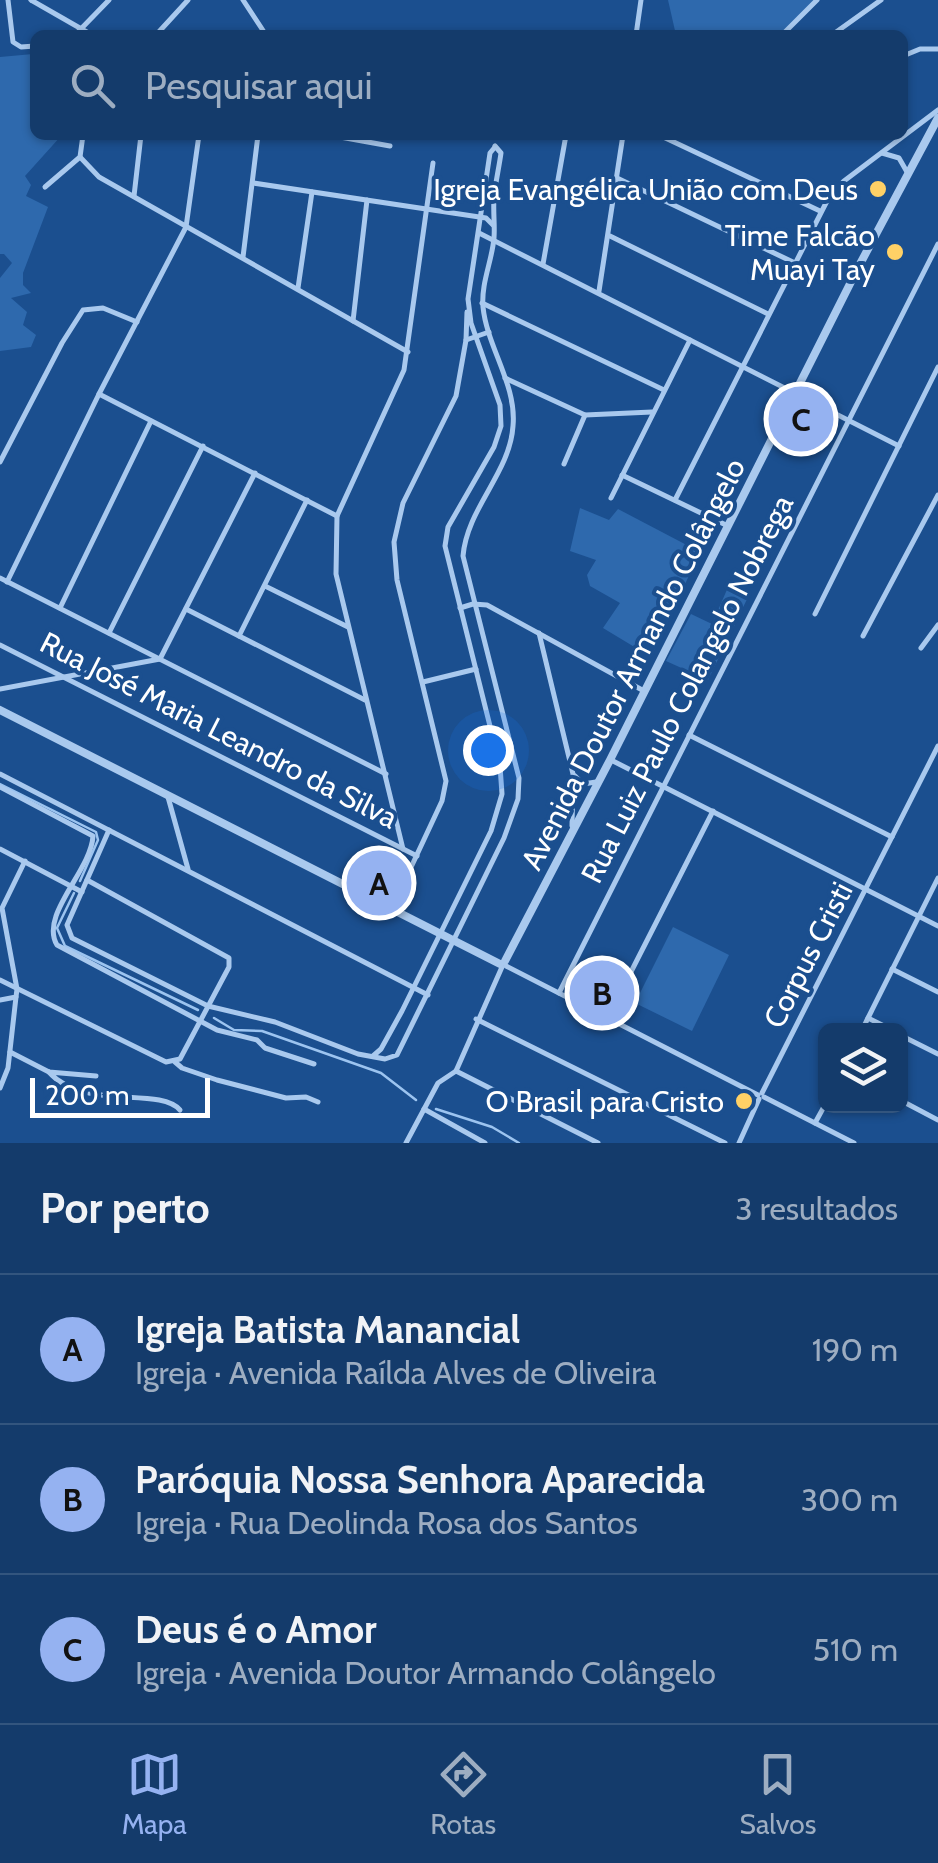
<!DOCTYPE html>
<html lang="pt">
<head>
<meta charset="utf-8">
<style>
	:root { --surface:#143b6b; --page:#214673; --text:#f1f3f6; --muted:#9dadc1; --line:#33557e; --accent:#95b2f1 }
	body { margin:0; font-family:Cabin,sans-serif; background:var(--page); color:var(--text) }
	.controls { position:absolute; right:30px; bottom:30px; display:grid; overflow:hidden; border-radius:15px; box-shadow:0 2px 8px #0004 }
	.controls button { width:90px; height:90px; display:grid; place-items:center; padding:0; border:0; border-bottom:2px solid var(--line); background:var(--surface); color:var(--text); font:50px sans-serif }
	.scale { position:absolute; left:30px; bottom:25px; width:180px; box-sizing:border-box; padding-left:10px; border:5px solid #fff; border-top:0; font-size:28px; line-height:35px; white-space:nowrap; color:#fff; -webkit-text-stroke:8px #1b4f8f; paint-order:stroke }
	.you { position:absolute; left:488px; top:750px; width:35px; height:35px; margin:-25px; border:8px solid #fff; border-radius:50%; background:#1a73e8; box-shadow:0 0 0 15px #1a73e833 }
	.badge { display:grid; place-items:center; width:65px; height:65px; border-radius:50%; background:var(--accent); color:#111; font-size:32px; font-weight:700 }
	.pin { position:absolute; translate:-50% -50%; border:5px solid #fff; box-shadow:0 2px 10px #0006 }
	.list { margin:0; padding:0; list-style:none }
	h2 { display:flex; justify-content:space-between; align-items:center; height:130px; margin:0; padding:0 40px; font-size:42px }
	h2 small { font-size:32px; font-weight:400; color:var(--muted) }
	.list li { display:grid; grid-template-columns:65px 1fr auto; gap:30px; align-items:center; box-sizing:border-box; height:150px; padding:0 40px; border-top:2px solid var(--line) }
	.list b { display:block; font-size:38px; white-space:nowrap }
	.list p { margin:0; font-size:32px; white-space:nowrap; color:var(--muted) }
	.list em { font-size:32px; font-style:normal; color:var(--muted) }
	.icon { flex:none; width:55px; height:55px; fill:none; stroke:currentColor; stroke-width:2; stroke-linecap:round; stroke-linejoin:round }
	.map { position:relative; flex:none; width:938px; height:1143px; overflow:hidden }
	.search { position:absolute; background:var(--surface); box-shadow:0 2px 8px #0004; left:30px; right:30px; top:30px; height:110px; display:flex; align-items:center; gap:25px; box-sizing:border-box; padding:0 35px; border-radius:15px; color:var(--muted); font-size:38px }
	.sheet { height:580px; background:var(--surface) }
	nav { display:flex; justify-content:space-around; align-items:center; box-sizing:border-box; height:140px; border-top:2px solid var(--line); background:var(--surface); font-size:28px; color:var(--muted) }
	nav a { display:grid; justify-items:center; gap:5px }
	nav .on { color:var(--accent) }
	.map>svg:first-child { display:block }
	.green { fill:#2e69ad }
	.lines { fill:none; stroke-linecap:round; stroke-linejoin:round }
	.stream { stroke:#9cc4f0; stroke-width:2.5 }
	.minor { stroke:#a9c9ee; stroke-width:5 }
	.tertiary { stroke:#a9c9ee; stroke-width:8 }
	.poi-dot { fill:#ffd166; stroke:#1b4f8f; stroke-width:4 }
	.labels { text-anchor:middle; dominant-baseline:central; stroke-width:8; stroke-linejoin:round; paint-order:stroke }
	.poi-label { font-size:30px; fill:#fff; stroke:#1b4f8f; text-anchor:end }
	.street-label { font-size:30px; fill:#fff; stroke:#1b4f8f }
</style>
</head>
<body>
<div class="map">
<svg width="938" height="1143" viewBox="0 0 938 1143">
	<rect width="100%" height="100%" fill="#1b4f8f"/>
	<g class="green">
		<polygon points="668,0 816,0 784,31 767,35 676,35"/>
		<polygon points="33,54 35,135 76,135 76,138 61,136 25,176 31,185 26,196 48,207 23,273 23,285 31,293 11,298 27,312 23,325 36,335 31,347 0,351 0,278 12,263 4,254 0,254 0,57"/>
		<polygon points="580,508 609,520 618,509 700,552 651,657 603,628 620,603 590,586 587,575 596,560 570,551"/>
		<polygon points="729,585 749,595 708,680 666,661 691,614 712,624"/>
		<polygon points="673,927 729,955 692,1031 635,1003"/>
	</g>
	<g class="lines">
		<g class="stream">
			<polyline points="0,784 96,832 98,840 80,881"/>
			<polyline points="74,893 57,928 65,946 198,1010"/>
			<polyline points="214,1018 234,1030 262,1031 381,1073 416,1100"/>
			<polyline points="436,1109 492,1127 519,1143"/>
		</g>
		<g class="minor">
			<polyline points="8,0 13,42 21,47 35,46"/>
			<polyline points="31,0 92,35"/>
			<polyline points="243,0 266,35"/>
			<polyline points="75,35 109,0"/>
			<polyline points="156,35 188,0"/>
			<polyline points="636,35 641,0"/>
			<polyline points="782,35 817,0"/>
			<polyline points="832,35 881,0"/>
			<polyline points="903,56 920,49 938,49"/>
			<polyline points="329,135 390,146"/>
			<polyline points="659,135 820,211"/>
			<polyline points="882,153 899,158 907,172"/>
			<polyline points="80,157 99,177 408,352"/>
			<polyline points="617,178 795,263"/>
			<polyline points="253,183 486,218 493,225"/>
			<polyline points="45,187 80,157 83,135"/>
			<polyline points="134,196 141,135"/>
			<polyline points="479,233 899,446"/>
			<polyline points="610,236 768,314"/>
			<polyline points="243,257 258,135"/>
			<polyline points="543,264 566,135"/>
			<polyline points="298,288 312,192"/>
			<polyline points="599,291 623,135"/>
			<polyline points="482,303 664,390"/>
			<polyline points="353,321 367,200"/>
			<polyline points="466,340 489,332"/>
			<polyline points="505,378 585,415 652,412"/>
			<polyline points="99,394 337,516"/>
			<polyline points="0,462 62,343 83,310 103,308 137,322"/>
			<polyline points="564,464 585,415"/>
			<polyline points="622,475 728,526"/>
			<polyline points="611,498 690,340"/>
			<polyline points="675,500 828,199 844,181 938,110"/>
			<polyline points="0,578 386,774"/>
			<polyline points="7,582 99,394 186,227 199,135"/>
			<polyline points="265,586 348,627"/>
			<polyline points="60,608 151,421"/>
			<polyline points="460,608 473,604 487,605 644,691"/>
			<polyline points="186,609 365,700"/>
			<polyline points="815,614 938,367"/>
			<polyline points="109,633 203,446"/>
			<polyline points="539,633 573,774 572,826"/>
			<polyline points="239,636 307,500"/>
			<polyline points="863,636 938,495"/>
			<polyline points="0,645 417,856"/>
			<polyline points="921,648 938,625"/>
			<polyline points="423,682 476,669"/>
			<polyline points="0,689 160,659 255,473"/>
			<polyline points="689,735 892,837"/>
			<polyline points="611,760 938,926"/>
			<polyline points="0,774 428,995"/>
			<polyline points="575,776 583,784 596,782"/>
			<path d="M0,787L93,836C91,871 39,915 57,945L217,1030L257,1040L265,1048L314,1064"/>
			<polyline points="168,797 188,869"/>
			<path d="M109,830L67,925L72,938L208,1006L275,1022L358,1054L385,1059L397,1055L504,838L518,799L519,778L463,556C467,508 510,473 513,426C517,385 487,347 483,307C481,283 492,261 494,238C495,225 493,212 494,199C495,184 499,168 501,153L495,146"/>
			<polyline points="0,849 82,892"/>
			<polyline points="403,849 336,574 337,516 404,370 433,163"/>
			<polyline points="392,908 442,801 446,781 397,580 394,542 403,503 456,396 466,340 467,312"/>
			<polyline points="506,966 758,1095"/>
			<polyline points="892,969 938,992"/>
			<polyline points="0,980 166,1062 180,1059 229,967 229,958 87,880"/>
			<polyline points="559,993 938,244"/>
			<polyline points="0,1000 16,997 17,989 2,908 25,861"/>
			<polyline points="868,1018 892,1030"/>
			<polyline points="476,1019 725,1143"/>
			<polyline points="607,1019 713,811"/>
			<polyline points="862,1030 938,878"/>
			<polyline points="900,1035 938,1054"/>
			<polyline points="10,1052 49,1072 96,1076"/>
			<polyline points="373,1056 381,1049 402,1011 491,831 502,794 500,766 445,546 448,527 494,447 501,426 500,405 471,323 468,299 490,153 495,147"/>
			<polyline points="175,1062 182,1068 217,1080 286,1098 306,1097 318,1102"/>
			<polyline points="456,1071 598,1143"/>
			<path d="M49,1072C83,1111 159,1086 180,1110"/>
			<polyline points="0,1088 8,1068 16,997"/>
			<polyline points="762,1093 938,746"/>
			<polyline points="764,1097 854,1143"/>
			<polyline points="900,1100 938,1120"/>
			<polyline points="424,1109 485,1143"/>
			<polyline points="815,1123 826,1103"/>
			<polyline points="406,1143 438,1083 456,1071 502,967"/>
			<polyline points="739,1143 759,1099"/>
		</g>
		<g class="tertiary">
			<polyline points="0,710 500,964"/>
			<polyline points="505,961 610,760 860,264 938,118"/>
		</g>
	</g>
	<g class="poi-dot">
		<circle cx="878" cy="189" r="10"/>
		<circle cx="895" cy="252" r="10"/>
		<circle cx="744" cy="1101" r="10"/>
	</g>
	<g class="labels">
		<g class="poi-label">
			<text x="858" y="189">Igreja Evangélica União com Deus</text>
			<text x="875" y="235">Time Falcão<tspan x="875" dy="34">Muayi Tay</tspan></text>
			<text x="724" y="1101">O Brasil para Cristo</text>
		</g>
		<g class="street-label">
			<text transform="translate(633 664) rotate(-63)">Avenida Doutor Armando Colângelo</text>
			<text transform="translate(687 689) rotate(-63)">Rua Luiz Paulo Colangelo Nobrega</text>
			<text transform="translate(219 730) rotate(27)">Rua José Maria Leandro da Silva</text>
			<text transform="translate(808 955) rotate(-63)">Corpus Cristi</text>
		</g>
	</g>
</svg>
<div class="controls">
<button><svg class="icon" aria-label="layers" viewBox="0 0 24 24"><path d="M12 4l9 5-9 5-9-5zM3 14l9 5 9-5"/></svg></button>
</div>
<div class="scale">200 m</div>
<div class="you"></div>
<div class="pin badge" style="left:379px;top:883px">A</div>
<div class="pin badge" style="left:602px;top:993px">B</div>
<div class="pin badge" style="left:801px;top:419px">C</div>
<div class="search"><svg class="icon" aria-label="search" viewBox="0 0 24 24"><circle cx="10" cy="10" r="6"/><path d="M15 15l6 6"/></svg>Pesquisar aqui</div>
</div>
<section class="sheet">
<h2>Por perto<small>3 resultados</small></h2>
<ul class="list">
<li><span class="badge">A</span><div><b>Igreja Batista Manancial</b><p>Igreja · Avenida Raílda Alves de Oliveira</p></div><em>190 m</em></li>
<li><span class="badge">B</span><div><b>Paróquia Nossa Senhora Aparecida</b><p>Igreja · Rua Deolinda Rosa dos Santos</p></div><em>300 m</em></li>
<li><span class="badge">C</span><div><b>Deus é o Amor</b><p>Igreja · Avenida Doutor Armando Colângelo</p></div><em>510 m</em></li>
</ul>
</section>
<nav>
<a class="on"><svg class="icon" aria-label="map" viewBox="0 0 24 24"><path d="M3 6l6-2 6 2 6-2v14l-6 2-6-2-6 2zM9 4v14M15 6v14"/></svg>Mapa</a>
<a><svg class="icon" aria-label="directions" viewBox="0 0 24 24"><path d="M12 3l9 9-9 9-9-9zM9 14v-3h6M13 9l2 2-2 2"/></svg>Rotas</a>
<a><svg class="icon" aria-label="saved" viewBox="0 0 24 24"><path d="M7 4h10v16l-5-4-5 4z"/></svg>Salvos</a>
</nav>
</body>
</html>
